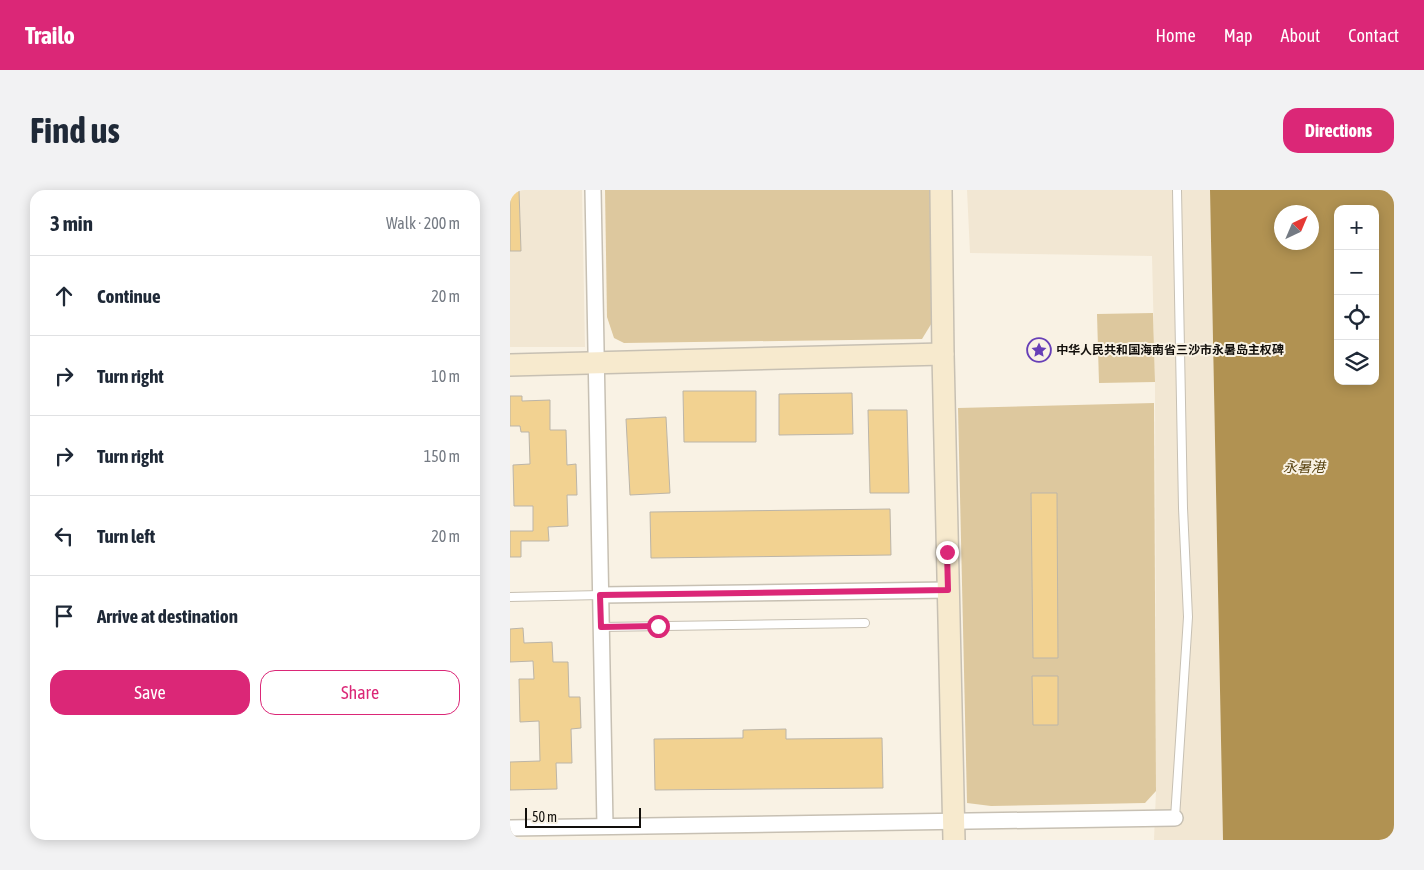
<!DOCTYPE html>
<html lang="en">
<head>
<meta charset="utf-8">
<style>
	:root { --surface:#fff; --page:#f2f2f3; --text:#1f2937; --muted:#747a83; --line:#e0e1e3; --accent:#db2777 }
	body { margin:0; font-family:"Asap Condensed","Noto Sans SC",sans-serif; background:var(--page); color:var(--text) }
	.controls { position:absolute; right:15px; top:15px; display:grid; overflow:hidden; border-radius:10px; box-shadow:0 2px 12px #0003 }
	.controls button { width:45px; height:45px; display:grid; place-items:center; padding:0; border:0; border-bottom:1px solid var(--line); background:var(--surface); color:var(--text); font:25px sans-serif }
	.compass { position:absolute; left:764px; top:15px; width:45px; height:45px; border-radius:50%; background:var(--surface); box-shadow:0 2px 12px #0003; rotate:44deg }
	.scale { position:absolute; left:15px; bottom:12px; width:116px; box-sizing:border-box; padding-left:5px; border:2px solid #120f0b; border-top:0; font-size:14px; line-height:18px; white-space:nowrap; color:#120f0b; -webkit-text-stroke:4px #f9f2e4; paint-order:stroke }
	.stop { position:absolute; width:15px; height:15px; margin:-11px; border:4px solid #db2777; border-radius:50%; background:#fff }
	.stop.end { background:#db2777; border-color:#fff; box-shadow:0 1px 5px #0008 }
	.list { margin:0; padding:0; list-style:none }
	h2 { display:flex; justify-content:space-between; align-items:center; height:65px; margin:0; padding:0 20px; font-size:21px }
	h2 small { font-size:16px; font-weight:400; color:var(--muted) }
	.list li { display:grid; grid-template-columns:32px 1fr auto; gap:15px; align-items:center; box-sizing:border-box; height:80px; padding:0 20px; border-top:1px solid var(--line) }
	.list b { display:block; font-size:19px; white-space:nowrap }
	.list em { font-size:16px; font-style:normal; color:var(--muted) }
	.actions { display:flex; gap:10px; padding:15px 20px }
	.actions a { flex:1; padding:11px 0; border:1px solid var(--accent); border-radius:15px; text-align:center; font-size:18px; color:var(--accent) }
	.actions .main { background:var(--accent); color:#fff }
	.icon { flex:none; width:28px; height:28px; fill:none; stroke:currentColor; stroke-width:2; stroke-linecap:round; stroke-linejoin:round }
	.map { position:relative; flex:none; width:884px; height:650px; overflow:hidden; border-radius:15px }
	header { display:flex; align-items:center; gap:30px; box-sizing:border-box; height:70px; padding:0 25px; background:var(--accent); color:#fff }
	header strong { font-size:24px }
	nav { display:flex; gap:28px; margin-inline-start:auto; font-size:18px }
	.intro { display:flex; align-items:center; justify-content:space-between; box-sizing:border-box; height:120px; padding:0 30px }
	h1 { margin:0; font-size:35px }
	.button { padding:12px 22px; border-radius:15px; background:var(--accent); color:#fff; font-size:18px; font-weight:700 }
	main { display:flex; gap:30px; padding:0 30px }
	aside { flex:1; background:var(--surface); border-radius:15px; box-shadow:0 2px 12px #0003 }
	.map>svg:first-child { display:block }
	.built { fill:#f2e7d3 }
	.green { fill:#ddc89e }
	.water { fill:#b19252; fill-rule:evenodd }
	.building { fill:#f2d291; stroke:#bcb5a8 }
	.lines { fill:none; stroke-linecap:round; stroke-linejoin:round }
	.lane-casing { stroke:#c7c0b3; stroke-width:10 }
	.street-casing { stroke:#c7c0b3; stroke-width:18 }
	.secondary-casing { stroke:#c7c0b3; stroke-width:24 }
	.lane { stroke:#fff; stroke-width:8 }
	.street { stroke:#fff; stroke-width:15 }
	.secondary { stroke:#f7eace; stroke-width:21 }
	.route { stroke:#db2777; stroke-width:6 }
	.labels { text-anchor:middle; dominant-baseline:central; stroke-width:4; stroke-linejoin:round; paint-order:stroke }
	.poi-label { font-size:12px; font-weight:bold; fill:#120f0b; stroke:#f9f2e4; text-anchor:start }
	.water-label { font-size:14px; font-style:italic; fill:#58420f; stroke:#f9f2e4 }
</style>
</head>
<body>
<header>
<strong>Trailo</strong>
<nav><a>Home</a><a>Map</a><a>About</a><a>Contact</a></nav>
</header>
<div class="intro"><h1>Find us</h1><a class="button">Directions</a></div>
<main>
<aside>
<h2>3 min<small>Walk · 200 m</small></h2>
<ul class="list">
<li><svg class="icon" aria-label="ahead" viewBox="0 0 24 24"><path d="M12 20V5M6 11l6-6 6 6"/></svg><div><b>Continue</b></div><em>20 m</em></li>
<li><svg class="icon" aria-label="right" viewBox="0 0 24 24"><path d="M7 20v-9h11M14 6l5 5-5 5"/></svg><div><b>Turn right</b></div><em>10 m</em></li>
<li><svg class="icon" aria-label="right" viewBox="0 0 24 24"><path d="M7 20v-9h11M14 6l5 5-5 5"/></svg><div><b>Turn right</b></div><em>150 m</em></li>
<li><svg class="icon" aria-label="left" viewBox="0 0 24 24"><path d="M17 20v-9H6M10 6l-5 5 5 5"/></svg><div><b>Turn left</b></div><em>20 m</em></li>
<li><svg class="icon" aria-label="arrive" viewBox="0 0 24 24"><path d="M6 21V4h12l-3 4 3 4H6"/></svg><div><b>Arrive at destination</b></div></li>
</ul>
<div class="actions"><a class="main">Save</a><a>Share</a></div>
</aside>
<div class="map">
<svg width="884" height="650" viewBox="0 0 884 650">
	<rect width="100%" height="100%" fill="#f9f2e4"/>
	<g class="built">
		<polygon points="0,0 72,0 75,157 0,157"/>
		<polygon points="457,0 700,0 713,650 644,650 646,601 645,192 642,66 460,63"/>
	</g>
	<g class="green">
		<polygon points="95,0 422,0 423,131 412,149 114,153 104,148 97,127"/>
		<polygon points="643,123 645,192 589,193 587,124"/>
		<polygon points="644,213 646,601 635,613 481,616 457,613 448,218"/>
	</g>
	<path class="water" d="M700,0H884V650H713ZM828,19H865V191H828ZM772,22H802V52H772Z"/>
	<g class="building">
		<polygon points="0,0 9,0 11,61 0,61"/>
		<polygon points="173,201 246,201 246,252 174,252"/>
		<polygon points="342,203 343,244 269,245 269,204"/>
		<polygon points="0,206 12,206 12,211 40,210 40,240 56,240 57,275 66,274 67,305 57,305 58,336 38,337 39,351 11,351 11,367 0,367 0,341 23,341 23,316 4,316 3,275 20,274 19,242 11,242 10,236 0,236"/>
		<polygon points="358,220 397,220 399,303 360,303"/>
		<polygon points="156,227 160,303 120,305 116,229"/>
		<polygon points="521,303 547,303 548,468 523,468"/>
		<polygon points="380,319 381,365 141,368 140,322"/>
		<polygon points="13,438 14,453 42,452 43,472 58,472 59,507 70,507 71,538 61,539 62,573 46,573 47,599 0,600 0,572 30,571 29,531 10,532 9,489 24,489 23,471 0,472 0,439"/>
		<polygon points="522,486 548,486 548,535 523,535"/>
		<polygon points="276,539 276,549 372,548 373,598 145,600 144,549 233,548 233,540"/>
	</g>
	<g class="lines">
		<g class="lane-casing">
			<g id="lane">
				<polyline points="0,407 91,405"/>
				<polyline points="91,437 355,433"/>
				<polyline points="665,628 678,427 673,318 667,0"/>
			</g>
		</g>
		<g class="street-casing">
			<g id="street">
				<polyline points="83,0 95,636"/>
				<polyline points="91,405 438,400"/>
				<polyline points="0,638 665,628"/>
			</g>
		</g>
		<g class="secondary-casing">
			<g id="secondary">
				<polyline points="431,0 433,164 444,650"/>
				<polyline points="0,175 433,164"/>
			</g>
		</g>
		<use href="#lane" class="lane"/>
		<use href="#street" class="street"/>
		<use href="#secondary" class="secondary"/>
	</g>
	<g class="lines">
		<polyline class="route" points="148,436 91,437 90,405 438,400 437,362"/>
	</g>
	<defs>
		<g id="sight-ring" transform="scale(1.25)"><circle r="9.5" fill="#f9f2e4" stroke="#673fb7" stroke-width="1.5"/><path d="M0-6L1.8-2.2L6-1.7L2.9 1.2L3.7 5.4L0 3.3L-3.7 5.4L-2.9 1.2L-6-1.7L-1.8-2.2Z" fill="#673fb7"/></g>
	</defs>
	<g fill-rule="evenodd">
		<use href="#sight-ring" x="529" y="160"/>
	</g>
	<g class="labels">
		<g class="poi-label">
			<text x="546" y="160">中华人民共和国海南省三沙市永暑岛主权碑</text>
		</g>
		<g class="water-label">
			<text x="794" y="277">永暑港</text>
		</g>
	</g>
</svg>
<div class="controls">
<button>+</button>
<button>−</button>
<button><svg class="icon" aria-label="locate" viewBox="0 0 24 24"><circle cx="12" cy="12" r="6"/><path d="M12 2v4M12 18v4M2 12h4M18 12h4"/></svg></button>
<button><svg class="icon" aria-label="layers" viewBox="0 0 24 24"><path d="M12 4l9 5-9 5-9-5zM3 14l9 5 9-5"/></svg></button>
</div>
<svg class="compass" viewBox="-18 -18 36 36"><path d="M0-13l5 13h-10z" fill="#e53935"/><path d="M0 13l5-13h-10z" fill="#747a83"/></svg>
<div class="scale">50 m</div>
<div class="stop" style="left:148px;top:436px"></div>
<div class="stop end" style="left:437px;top:362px"></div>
</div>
</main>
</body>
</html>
